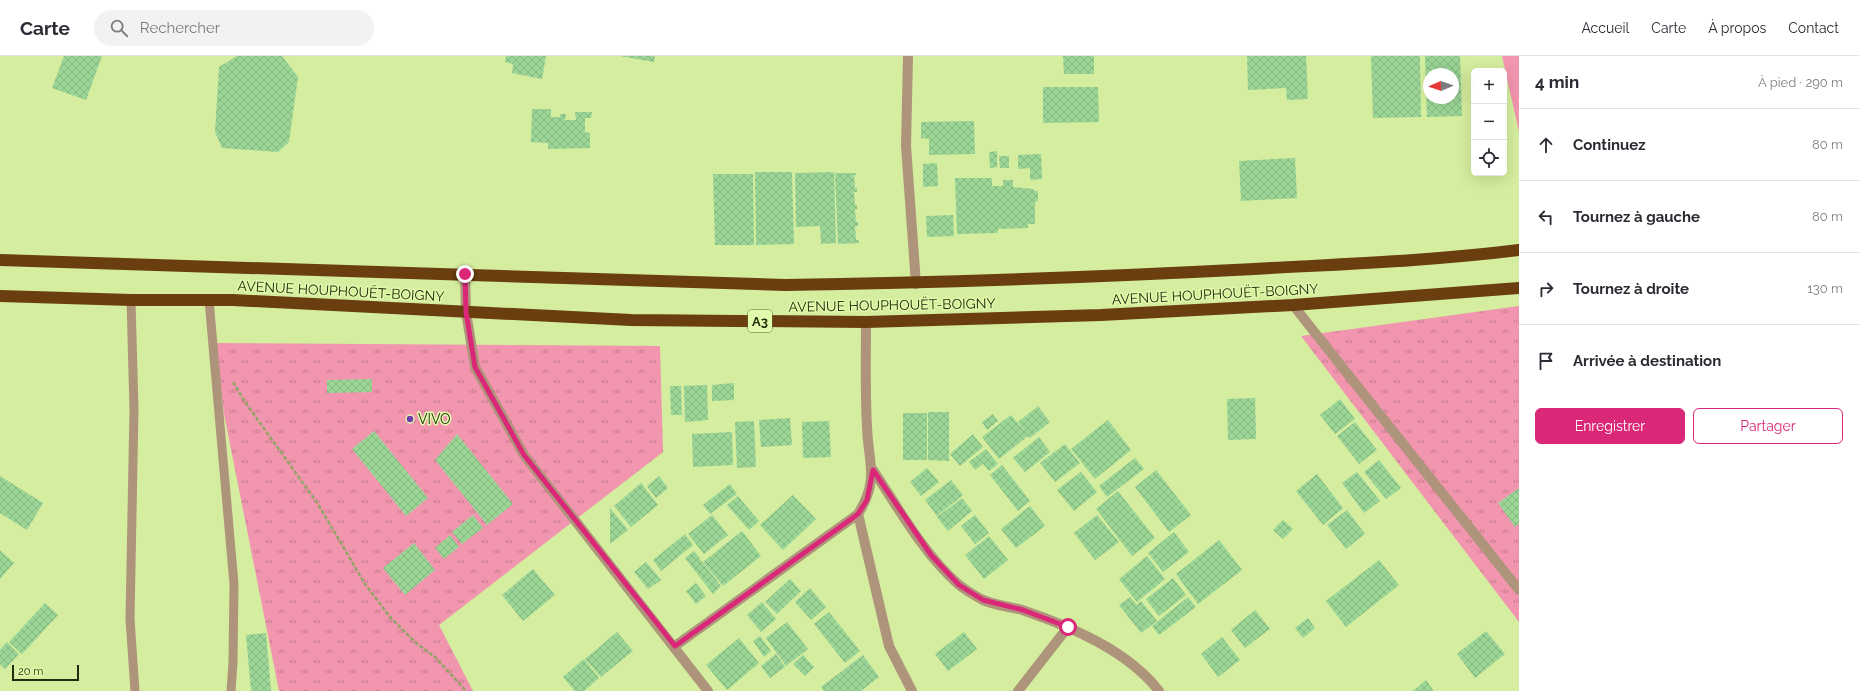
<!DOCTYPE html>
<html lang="fr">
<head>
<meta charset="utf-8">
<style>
	:root { --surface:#fff; --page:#f2f2f3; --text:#2b2b33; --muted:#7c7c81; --line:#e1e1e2; --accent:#db2777 }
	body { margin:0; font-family:Raleway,sans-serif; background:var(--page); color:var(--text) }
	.controls { position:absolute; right:12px; top:12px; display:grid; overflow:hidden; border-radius:6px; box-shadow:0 4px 16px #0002 }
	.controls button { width:36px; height:36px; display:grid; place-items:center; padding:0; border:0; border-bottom:1px solid var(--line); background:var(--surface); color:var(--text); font:20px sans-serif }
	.compass { position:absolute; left:1423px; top:12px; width:36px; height:36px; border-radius:50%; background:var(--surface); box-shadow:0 4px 16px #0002; rotate:268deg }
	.scale { position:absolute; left:12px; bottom:10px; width:67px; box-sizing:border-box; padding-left:4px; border:2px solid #222b0b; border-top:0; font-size:11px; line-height:14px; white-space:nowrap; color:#222b0b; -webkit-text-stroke:3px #e1faab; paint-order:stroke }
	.stop { position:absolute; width:12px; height:12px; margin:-9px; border:3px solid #db2777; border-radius:50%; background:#fff }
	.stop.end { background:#db2777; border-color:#fff; box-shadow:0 1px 4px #0008 }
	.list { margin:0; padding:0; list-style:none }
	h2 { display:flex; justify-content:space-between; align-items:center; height:52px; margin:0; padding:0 16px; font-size:17px }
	h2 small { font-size:13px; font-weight:400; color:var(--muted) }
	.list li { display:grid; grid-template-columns:26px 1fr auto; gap:12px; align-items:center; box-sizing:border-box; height:72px; padding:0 16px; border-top:1px solid var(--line) }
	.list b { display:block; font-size:15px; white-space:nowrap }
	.list em { font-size:13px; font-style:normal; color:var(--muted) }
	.actions { display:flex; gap:8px; padding:12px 16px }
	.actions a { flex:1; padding:9px 0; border:1px solid var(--accent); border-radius:6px; text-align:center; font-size:14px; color:var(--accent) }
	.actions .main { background:var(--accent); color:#fff }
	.icon { flex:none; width:22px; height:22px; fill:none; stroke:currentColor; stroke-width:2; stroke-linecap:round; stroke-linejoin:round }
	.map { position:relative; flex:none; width:1519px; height:635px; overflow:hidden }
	header { display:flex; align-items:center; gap:24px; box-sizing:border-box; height:56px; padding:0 20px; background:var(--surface); border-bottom:1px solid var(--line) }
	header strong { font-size:19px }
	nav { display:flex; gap:22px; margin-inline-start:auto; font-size:14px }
	.search { width:280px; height:36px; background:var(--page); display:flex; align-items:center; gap:10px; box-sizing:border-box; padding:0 14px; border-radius:22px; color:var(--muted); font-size:15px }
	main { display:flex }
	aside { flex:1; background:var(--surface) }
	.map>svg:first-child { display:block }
	.grass { fill:url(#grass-tufts) }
	.garden { fill:#f295ae }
	.building { fill:url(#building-cross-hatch); fill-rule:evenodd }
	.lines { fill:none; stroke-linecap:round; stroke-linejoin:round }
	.path { stroke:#91a466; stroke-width:2.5; stroke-dasharray:4 2; stroke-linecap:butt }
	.lane { stroke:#af947c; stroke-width:9 }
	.street { stroke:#af947c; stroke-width:10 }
	.highway { stroke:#6a3e0f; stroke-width:12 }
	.route { stroke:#db2777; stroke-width:5 }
	.poi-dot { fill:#7339af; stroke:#e1faab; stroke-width:1.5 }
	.labels { text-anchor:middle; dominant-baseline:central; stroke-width:3; stroke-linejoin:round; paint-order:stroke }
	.shield { fill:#e1faab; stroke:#5b693b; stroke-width:1 }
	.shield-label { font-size:13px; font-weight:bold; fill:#222b0b }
	.street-label { font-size:14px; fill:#222b0b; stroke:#e1faab }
	.poi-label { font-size:14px; fill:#222b0b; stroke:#e1faab; text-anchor:start }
</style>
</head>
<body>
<header>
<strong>Carte</strong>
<div class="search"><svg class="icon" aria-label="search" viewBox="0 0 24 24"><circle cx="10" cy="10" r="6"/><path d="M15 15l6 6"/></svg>Rechercher</div>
<nav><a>Accueil</a><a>Carte</a><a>À propos</a><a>Contact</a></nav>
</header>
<main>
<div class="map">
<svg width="1519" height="635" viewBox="0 0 1519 635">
	<defs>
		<pattern id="grass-tufts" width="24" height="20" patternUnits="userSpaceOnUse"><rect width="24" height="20" fill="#f295ae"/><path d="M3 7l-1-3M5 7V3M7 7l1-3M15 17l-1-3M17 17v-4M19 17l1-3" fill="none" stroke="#c47a8c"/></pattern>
		<pattern id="building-cross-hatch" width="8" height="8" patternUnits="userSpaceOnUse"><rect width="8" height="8" fill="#9bd697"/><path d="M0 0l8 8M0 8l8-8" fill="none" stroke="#85b881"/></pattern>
	</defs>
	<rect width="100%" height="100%" fill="#d4ed9e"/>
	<g class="grass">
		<polygon points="1519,250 1519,566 1301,280"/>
		<polygon points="216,287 660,290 663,396 439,569 473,635 279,635 224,358"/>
	</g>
	<polygon class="garden" points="1502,0 1519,0 1519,76"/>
	<g class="building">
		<polygon points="64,0 102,0 86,44 52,32"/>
		<polygon points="237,0 282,0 298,21 289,86 278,96 222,92 215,76 219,11"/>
		<polygon points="506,0 546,0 542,23 512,17 513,8 505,6"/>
		<polygon points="620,0 655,0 654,6"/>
		<polygon points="1063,0 1094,0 1094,18 1064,18"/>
		<polygon points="1247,0 1306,0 1308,43 1287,44 1286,32 1248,34"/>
		<polygon points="1371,0 1420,0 1421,61 1373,62"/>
		<path d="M1425,0H1460L1462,60L1427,61ZM1429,18H1453V42H1429Z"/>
		<polygon points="1043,31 1098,31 1099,66 1043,67"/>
		<polygon points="532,53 551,53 551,61 560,61 560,58 566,58 565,64 576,64 575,56 592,56 591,62 585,62 585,76 590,77 590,92 548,93 548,87 531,86"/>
		<polygon points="974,65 975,98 929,99 929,83 921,82 921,66"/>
		<polygon points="997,95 997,111 990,112 989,96"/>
		<polygon points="1041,98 1042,123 1030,124 1030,112 1018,113 1018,99"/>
		<polygon points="999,100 1009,100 1009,112 1000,112"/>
		<polygon points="1295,102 1297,142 1241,145 1239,105"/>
		<polygon points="937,107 938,130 923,131 923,108"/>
		<polygon points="755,116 792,116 794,188 756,189"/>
		<polygon points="834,116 836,187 821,188 820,170 796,171 795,117"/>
		<polygon points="835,117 856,117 856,119 854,119 855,132 857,132 857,136 854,136 855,149 857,149 857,153 855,153 856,166 858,166 858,170 855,170 856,184 859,184 859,187 838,188"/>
		<polygon points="713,118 753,118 754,189 715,189"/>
		<polygon points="955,122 992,122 992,130 1003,130 1003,124 1013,124 1013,131 1034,133 1034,135 1038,135 1038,145 1035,146 1035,168 1028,168 1028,172 998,173 998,177 957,178"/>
		<polygon points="953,159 954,180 927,181 926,160"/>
		<polygon points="372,323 372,336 327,337 327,324"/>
		<polygon points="734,327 734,344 712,345 712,329"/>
		<polygon points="707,329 708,364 685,366 684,330"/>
		<polygon points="670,330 681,330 682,359 671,359"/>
		<polygon points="1255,342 1256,383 1228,384 1227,343"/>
		<polygon points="1340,343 1355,363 1335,378 1320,359"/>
		<polygon points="1038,350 1050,366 1030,382 1028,380 999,403 982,381 1011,359 1027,378 1018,366"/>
		<polygon points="928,356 949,356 949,405 928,404"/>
		<rect x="903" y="357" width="24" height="47"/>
		<polygon points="993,358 998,365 987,374 982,366"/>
		<polygon points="790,362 792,389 761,391 759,364"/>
		<polygon points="1108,364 1131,394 1095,423 1071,393"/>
		<polygon points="754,365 756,411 737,412 735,366"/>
		<polygon points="829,365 831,401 803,402 802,366"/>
		<polygon points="1355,366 1377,394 1359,408 1337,380"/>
		<polygon points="374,375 428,442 406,460 352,393"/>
		<polygon points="732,376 733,409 693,411 692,378"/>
		<polygon points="457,378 513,448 487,469 435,404"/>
		<polygon points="973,378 983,391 960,410 950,398"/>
		<polygon points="1039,381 1050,396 1025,416 1013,402"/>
		<polygon points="1065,388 1080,407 1055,426 1040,407"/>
		<polygon points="986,393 998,408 989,415 983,408 975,414 969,406"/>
		<polygon points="1135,402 1144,413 1107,441 1099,430"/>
		<polygon points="1379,404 1401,432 1386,443 1364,416"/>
		<polygon points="1002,409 1030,445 1018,455 990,419"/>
		<polygon points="927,412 939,426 921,440 910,426"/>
		<polygon points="1156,414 1191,459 1169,476 1135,431"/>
		<polygon points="1081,416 1097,436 1074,455 1057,434"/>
		<polygon points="1357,416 1380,445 1364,457 1342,427"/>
		<polygon points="1317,418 1343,452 1323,469 1296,435"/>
		<polygon points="0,420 43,447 27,474 0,457"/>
		<polygon points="659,420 668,432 656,442 647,430"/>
		<polygon points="951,424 963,439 937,460 925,444"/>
		<polygon points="641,427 658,449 631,471 614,450"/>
		<polygon points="730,428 737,438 710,458 703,449"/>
		<polygon points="1519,432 1519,468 1515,471 1498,447"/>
		<polygon points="1118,435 1155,482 1132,500 1096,453"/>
		<polygon points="793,439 816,463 783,494 760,469"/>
		<polygon points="738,440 759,465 749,474 727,449"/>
		<polygon points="962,442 972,455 948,475 937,461"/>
		<polygon points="1030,450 1045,470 1016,492 1001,473"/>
		<polygon points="610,452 628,474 610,488"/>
		<polygon points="1347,454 1365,478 1346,493 1327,469"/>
		<polygon points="473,459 483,472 462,488 452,476"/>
		<polygon points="712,459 728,479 704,498 688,478"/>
		<polygon points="975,459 989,477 975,488 961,470"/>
		<polygon points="1097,459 1119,486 1095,504 1074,477"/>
		<polygon points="1283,464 1293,473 1283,483 1273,474"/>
		<polygon points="742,475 761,500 723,530 703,506"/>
		<polygon points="1174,476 1189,496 1163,516 1148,497"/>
		<polygon points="685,478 693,489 661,515 653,504"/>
		<polygon points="450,479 459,491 444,503 435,492"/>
		<polygon points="989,480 1008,504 984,523 965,499"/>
		<polygon points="1219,484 1242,514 1198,548 1176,518"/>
		<polygon points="414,487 435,514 405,539 383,512"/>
		<polygon points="0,494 14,507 0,523"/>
		<polygon points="694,495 721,530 713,538 685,502"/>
		<polygon points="1147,500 1165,523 1137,546 1119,523"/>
		<polygon points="1379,504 1399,529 1346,571 1326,545"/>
		<polygon points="646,506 661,524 648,533 634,516"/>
		<polygon points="533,513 555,539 523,565 502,539"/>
		<polygon points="1173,522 1186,539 1159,560 1146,543"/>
		<polygon points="790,523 801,535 777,558 765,546"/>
		<polygon points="696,527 706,540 696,548 686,535"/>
		<polygon points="810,532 826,551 811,564 795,546"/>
		<polygon points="1130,541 1137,549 1141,545 1157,565 1141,577 1119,549"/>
		<polygon points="1188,541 1196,551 1159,579 1152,570"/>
		<polygon points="762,546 776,563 761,576 747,559"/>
		<polygon points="45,547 58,559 22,598 9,586"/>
		<polygon points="1255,554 1270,573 1245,592 1231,574"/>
		<polygon points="829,556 860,595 845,607 814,568"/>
		<polygon points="1308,562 1315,572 1303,582 1295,572"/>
		<polygon points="787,566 808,593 786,610 766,582"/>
		<polygon points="1486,575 1505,598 1475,622 1457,598"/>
		<polygon points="617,576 633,595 601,621 585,603"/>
		<polygon points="964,576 977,593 948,615 935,598"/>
		<polygon points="266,577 271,635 251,635 246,579"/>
		<polygon points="760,580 771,595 764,601 753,585"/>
		<polygon points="1222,581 1240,604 1218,621 1201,598"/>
		<polygon points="739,582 759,607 727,634 706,609"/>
		<polygon points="7,586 19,598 5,613 0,608 0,594"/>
		<polygon points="776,598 785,611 770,622 761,610"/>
		<polygon points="803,599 814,611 805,620 793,608"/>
		<polygon points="863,599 879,621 861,635 824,635 821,631"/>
		<polygon points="584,603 599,622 584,635 575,635 563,621"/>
		<polygon points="1426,624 1434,635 1413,635"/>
	</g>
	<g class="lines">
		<polyline class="path" points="233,326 245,346 318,448 365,528 390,561 415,586 436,602 466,635"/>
		<g class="lane">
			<polyline points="131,244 134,353 130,563 135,635"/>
			<polyline points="209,244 234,528 233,606 231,635"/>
		</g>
		<g class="street">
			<polyline points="908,0 906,90 916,228"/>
			<polyline points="465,218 466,256 475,311 524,399 708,635"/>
			<polyline points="1293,249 1519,534"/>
			<path d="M873,414C899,453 923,497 958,528C965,534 974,539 981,543C994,550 1011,550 1025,555C1072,571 1128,595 1159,635"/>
			<polyline points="858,458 889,590 912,635"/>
			<path d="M675,590L858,458C880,423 868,407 867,370C865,336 866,301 866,266"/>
			<polyline points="1018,635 1068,571"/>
		</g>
		<g class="highway">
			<path d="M0,204L785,229C942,227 1098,221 1254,213C1342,208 1431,205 1519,194"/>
			<polyline points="0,240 131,244 233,244 631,264 866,266 1101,259 1293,249 1519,232"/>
		</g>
	</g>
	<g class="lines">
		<polyline class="route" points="465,218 466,256 475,311 524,399 675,590 858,458 867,444 873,414 931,499 959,529 983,544 1023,554 1068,571"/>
	</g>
	<circle class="poi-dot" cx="410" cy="363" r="4"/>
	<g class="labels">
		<rect class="shield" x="748" y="254" width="24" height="22" rx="3"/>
		<g class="shield-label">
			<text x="760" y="265">A3</text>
		</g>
		<g class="street-label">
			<text transform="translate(341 235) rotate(3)">AVENUE HOUPHOUËT-BOIGNY</text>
			<text transform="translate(1215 238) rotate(-3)">AVENUE HOUPHOUËT-BOIGNY</text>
			<text transform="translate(892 249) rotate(-1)">AVENUE HOUPHOUËT-BOIGNY</text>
		</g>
		<g class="poi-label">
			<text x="418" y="363">VIVO</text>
		</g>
	</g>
</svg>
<div class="controls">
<button>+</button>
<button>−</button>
<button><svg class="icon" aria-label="locate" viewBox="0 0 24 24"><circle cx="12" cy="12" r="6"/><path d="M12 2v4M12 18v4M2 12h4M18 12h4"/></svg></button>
</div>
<svg class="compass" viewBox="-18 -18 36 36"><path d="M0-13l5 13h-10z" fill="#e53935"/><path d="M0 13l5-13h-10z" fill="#7c7c81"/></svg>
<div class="scale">20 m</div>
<div class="stop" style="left:1068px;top:571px"></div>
<div class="stop end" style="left:465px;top:218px"></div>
</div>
<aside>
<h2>4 min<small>À pied · 290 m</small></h2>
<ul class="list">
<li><svg class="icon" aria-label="ahead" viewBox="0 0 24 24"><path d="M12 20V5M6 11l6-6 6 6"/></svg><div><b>Continuez</b></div><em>80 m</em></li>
<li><svg class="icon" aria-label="left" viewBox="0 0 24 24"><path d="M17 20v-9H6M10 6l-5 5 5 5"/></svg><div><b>Tournez à gauche</b></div><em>80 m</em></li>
<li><svg class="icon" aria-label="right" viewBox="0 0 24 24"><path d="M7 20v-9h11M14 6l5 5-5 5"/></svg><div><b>Tournez à droite</b></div><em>130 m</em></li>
<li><svg class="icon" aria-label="arrive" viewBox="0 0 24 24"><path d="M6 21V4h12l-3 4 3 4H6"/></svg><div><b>Arrivée à destination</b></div></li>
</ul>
<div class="actions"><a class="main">Enregistrer</a><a>Partager</a></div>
</aside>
</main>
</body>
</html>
